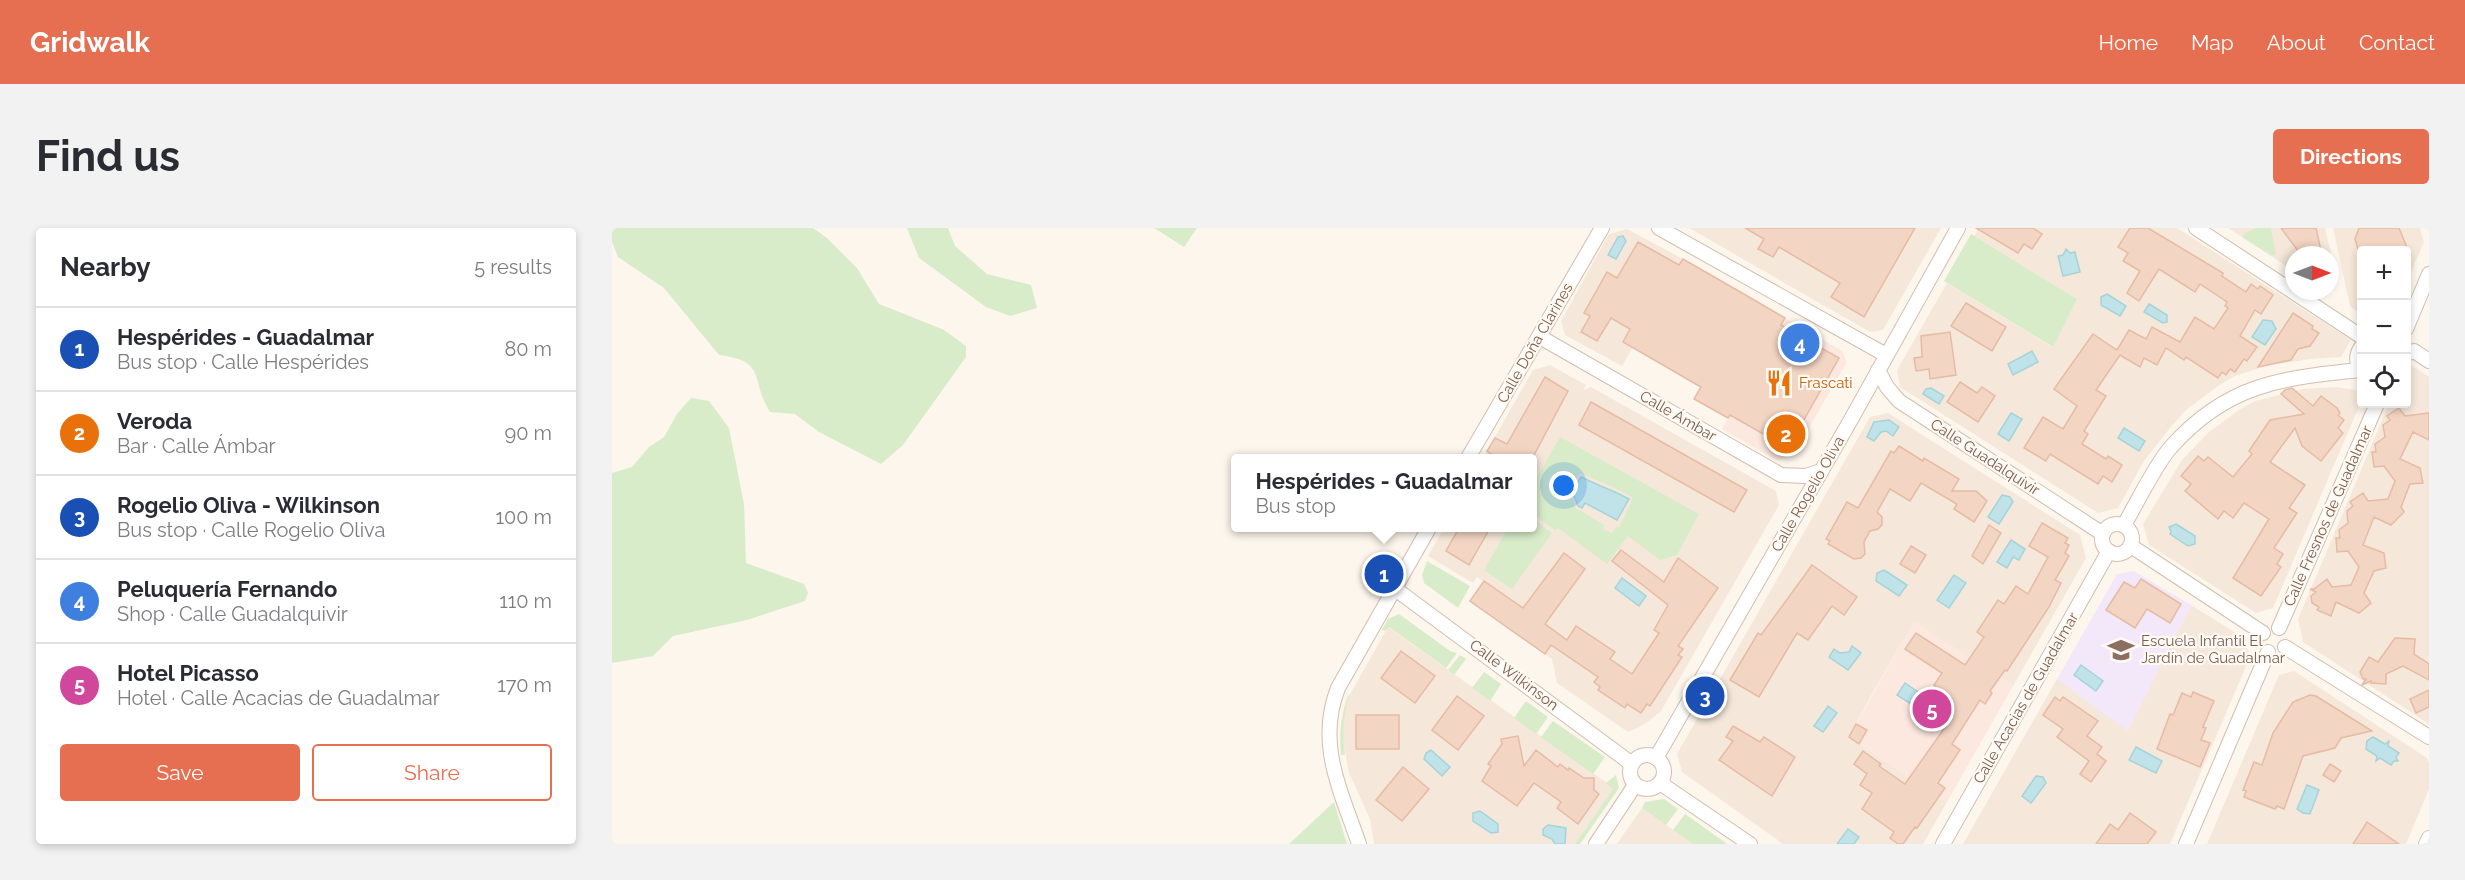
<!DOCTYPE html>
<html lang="en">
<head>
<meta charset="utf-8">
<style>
	:root { --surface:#fff; --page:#f2f2f3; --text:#2b2b33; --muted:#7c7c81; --line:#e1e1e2; --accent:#e76f51 }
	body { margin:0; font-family:Raleway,sans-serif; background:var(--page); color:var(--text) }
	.controls { position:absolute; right:18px; top:18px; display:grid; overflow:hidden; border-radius:6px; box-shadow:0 3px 9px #0003 }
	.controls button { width:54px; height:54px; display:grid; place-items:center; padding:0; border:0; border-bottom:2px solid var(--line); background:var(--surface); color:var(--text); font:30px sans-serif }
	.compass { position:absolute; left:1673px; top:18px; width:54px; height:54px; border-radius:50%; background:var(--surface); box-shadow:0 3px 9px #0003; rotate:90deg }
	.you { position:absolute; left:952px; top:258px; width:21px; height:21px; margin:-15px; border:4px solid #fff; border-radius:50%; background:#1a73e8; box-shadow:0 0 0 9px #1a73e833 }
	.badge { display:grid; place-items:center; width:39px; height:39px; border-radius:50%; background:var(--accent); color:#fff; font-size:20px; font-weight:700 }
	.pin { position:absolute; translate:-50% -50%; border:3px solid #fff; box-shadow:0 2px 6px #0006 }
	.popup { position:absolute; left:619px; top:226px; width:306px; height:78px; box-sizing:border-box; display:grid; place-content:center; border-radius:6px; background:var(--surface); filter:drop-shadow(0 2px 4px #0005); font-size:20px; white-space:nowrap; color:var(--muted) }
	.popup b { font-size:22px; color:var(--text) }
	.popup::after { content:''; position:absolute; left:50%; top:100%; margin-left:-12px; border:12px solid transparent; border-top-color:var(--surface) }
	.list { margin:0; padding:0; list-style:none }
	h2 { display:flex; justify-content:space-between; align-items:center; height:78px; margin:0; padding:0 24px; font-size:26px }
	h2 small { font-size:20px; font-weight:400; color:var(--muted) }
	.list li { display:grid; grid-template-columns:39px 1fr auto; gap:18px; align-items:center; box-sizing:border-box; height:84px; padding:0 24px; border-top:2px solid var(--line) }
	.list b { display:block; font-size:22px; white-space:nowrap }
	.list p { margin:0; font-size:20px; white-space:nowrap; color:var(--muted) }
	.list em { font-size:20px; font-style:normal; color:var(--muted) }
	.actions { display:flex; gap:12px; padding:18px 24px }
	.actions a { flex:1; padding:14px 0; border:2px solid var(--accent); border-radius:6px; text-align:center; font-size:21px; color:var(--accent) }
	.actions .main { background:var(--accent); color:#fff }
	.icon { flex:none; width:33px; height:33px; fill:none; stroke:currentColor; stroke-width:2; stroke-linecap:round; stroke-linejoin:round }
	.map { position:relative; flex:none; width:1817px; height:616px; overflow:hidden; border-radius:6px }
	header { display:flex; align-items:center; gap:36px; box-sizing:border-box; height:84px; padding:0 30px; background:var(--accent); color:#fff }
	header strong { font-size:28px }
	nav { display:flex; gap:33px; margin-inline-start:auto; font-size:21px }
	.intro { display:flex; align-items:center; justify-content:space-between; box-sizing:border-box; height:144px; padding:0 36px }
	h1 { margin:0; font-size:42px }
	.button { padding:15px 27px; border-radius:6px; background:var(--accent); color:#fff; font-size:21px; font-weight:700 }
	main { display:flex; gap:36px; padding:0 36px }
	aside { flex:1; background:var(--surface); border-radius:6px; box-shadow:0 3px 9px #0003 }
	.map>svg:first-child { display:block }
	.residential { fill:#f5e8da }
	.commercial { fill:#fde8e0 }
	.education { fill:#f3e8fa }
	.green { fill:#d8ecc9; fill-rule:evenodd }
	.water { fill:#bfe3e8; stroke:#a5d3da; stroke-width:1.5 }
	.building { fill:#f3d5c3; stroke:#e6bba3; stroke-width:1.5 }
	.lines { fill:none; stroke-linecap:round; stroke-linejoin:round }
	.minor-casing { stroke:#d1beb0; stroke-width:16 }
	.minor { stroke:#fff; stroke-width:14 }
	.labels { text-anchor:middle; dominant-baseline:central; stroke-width:4.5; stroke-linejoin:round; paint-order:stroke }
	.street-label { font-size:15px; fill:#7a5c4d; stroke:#fffaf3 }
	.food-label { font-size:15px; fill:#c56008; stroke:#fffaf3; text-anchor:start }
	.education-label { font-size:15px; fill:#785e54; stroke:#fffaf3; text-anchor:start }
</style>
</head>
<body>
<header>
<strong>Gridwalk</strong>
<nav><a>Home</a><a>Map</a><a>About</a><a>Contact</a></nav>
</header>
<div class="intro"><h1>Find us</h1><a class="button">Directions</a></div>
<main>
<aside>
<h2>Nearby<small>5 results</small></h2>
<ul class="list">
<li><span class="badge" style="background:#1a4fb4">1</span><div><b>Hespérides - Guadalmar</b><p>Bus stop · Calle Hespérides</p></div><em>80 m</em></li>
<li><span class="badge" style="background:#e8710a">2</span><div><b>Veroda</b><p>Bar · Calle Ámbar</p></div><em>90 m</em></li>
<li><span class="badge" style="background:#1a4fb4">3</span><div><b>Rogelio Oliva - Wilkinson</b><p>Bus stop · Calle Rogelio Oliva</p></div><em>100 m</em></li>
<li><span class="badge" style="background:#3f7fe0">4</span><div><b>Peluquería Fernando</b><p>Shop · Calle Guadalquivir</p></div><em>110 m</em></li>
<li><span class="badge" style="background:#d1479c">5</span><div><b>Hotel Picasso</b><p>Hotel · Calle Acacias de Guadalmar</p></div><em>170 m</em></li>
</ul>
<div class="actions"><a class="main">Save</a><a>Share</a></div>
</aside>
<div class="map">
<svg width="1817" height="616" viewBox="0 0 1817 616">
	<rect width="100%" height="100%" fill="#fdf6ec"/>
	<g class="residential">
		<polygon points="1077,0 1329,0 1271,102 1258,104"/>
		<polygon points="1367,0 1565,0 1739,112 1729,129 1699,131 1657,137 1623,148 1606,158 1574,182 1558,200 1532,233 1506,280 1486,285 1288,159 1285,142 1335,55 1440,119 1465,71 1362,8"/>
		<polygon points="1616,0 1713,0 1720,29 1718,27 1682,27 1682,43"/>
		<polygon points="1721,0 1808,0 1812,14 1795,53 1794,22 1750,22 1749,86 1738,78"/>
		<polygon points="1015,1 1071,31 1010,138 953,107 949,93 997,6"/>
		<polygon points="938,137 974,157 971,162 979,159 1164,263 1167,277 1049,483 1033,496 1016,504 945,455 940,431 858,373 871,353 865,349 861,355 816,328 832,300 920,300 920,230 871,230 921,142"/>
		<polygon points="1795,137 1799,137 1817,149 1817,496 1691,414 1686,391 1777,176 1794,176"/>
		<polygon points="1724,159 1744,162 1748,170 1748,176 1661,380 1644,385 1537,317 1531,296 1570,232 1597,204 1627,182 1643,173 1691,161"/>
		<polygon points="1276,185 1468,307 1474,330 1401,458 1302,394 1260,466 1237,509 1335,574 1311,616 1171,616 1070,544 1065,526 1258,189"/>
		<polygon points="1579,377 1632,410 1638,429 1558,616 1351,616 1445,451 1516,502"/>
		<polygon points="776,399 1002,560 963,616 762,616 758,591 737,545 730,507 732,486 737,468"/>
		<polygon points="1682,443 1815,530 1817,535 1817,561 1794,616 1595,616 1667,447"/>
		<polygon points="1030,580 1057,599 1081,616 1005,616"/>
	</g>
	<g class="commercial">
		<polygon points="1173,90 1230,123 1235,134 1183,224 1166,233 1110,201"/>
		<polygon points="1302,393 1401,458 1335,574 1237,509"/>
	</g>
	<polygon class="education" points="1522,343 1579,377 1516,503 1445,451 1505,346"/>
	<g class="green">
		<path d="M0,0H201L215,10L245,40L267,76L332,102L354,118V129L291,217L269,236L207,204L183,186L158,184C138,152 156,133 107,127L52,60L6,29L0,14Z"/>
		<polygon points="295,0 336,0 343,18 375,46 419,57 425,80 398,88 374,79 307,30"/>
		<polygon points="542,0 585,0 572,19"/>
		<polygon points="1644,0 1659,0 1664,26 1660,28 1630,9 1633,5"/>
		<polygon points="1359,6 1465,71 1441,119 1332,53"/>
		<polygon points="79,170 97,173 117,200 132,276 134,335 192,356 196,365 193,373 135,392 61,408 41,428 0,435 0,245 20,239 37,219 52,209 65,186"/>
		<path d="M948,209L1087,286L1065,327L1048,332L1016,308L995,336L946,300L943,302L921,286V257ZM968,245C986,253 1003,259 1021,270L1007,300L1004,299L1000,305L991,301L992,297L964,280L958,263Z"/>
		<polygon points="921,291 940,305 900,361 872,342 896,300 920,300"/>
		<polygon points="815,333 858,358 846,380 812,355 810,347"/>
		<polygon points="787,386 838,423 845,425 834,440 777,399 773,403 770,402 776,391"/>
		<polygon points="848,427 854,431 842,447 836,442"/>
		<polygon points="872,444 889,456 878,473 860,460"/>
		<path d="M736,467L737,468C731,488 730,505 733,527H729C727,505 729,488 736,467Z"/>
		<polygon points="914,473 936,489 924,506 902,490"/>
		<polygon points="941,493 993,529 981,546 929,509"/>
		<polygon points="1004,547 1007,560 968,616 963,616 1001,561 994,555"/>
		<polygon points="1052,571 1066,581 1054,597 1030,580 1033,574"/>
		<polygon points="722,574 735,616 677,616"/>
		<polygon points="1073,586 1114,615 1114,616 1081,616 1061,602"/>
	</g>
	<g class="water">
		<polygon points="1011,8 1014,13 1004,31 996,27 1006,9"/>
		<polygon points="1454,21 1458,25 1463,24 1468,44 1451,48 1446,28 1451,27"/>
		<polygon points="1495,66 1514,78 1508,88 1489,77 1489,69"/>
		<polygon points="1537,76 1555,87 1555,94 1551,95 1532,84"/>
		<polygon points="1651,92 1660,93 1664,101 1653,117 1640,109"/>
		<polygon points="1420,123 1426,134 1401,147 1396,136"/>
		<polygon points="1319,160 1332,168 1327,176 1311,166 1314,161"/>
		<polygon points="1399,185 1410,191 1397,213 1386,206"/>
		<polygon points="1277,192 1287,199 1281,208 1274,203 1269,204 1262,213 1255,209 1262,194"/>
		<polygon points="1512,200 1533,213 1527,223 1506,210"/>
		<path d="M969,249C985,257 1001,262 1017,271L1005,292L973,275L970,280L966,278L960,263Z"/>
		<polygon points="1390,267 1398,269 1401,274 1387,296 1376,289"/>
		<polygon points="1564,296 1583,308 1583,316 1576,318 1558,306 1559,304 1557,299"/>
		<polygon points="1399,312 1413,321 1407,332 1401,329 1395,340 1385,334"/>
		<polygon points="1272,342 1295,357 1287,368 1264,353 1265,345"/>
		<polygon points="1342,347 1354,355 1337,380 1325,372"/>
		<polygon points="1010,350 1034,368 1027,378 1003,360"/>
		<polygon points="1240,418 1249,425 1236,442 1217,429 1222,421 1228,425 1237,424"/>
		<polygon points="1469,437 1491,453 1484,463 1462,447"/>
		<polygon points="1293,455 1312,468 1310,471 1312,477 1307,477 1305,480 1285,467"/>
		<polygon points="1216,478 1225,485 1211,504 1202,498"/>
		<polygon points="1761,509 1773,516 1777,513 1776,518 1787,525 1784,529 1786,533 1782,533 1779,537 1768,530 1764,533 1765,528 1754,521 1755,513"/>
		<polygon points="1524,519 1550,533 1544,545 1517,532"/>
		<polygon points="819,522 838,539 830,548 812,531 814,525"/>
		<polygon points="1424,548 1431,549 1434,555 1419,575 1410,568"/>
		<polygon points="1695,557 1707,562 1698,586 1691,585 1685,581"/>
		<polygon points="868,583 886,596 886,604 879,605 861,593 861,585"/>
		<polygon points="936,597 954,600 953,616 943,616 940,611 931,607 931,601"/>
		<polygon points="1236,601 1247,609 1242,616 1225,616"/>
	</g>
	<g class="building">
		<polygon points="1133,0 1303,0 1252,89 1219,69 1228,55 1167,19 1161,29 1146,21 1152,11"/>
		<polygon points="1364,0 1421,0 1430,6 1420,21 1412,16 1406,25"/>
		<polygon points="1518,0 1536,0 1611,45 1610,48 1634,64 1639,56 1646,61 1648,58 1661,67 1649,86 1643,82 1628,108 1645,119 1635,133 1632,131 1623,144 1618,141 1614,147 1610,144 1606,150 1574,129 1572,132 1554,120 1545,137 1532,130 1528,139 1508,127 1484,162 1494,168 1472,203 1476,206 1470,216 1494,231 1496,228 1510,237 1500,254 1491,248 1486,256 1438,226 1434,233 1412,220 1431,189 1451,201 1465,178 1442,161 1481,106 1505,122 1517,102 1534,111 1540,99 1568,114 1583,89 1602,101 1616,80 1613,78 1615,74 1588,56 1583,64 1547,41 1527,73 1515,65 1528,43 1511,33 1516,25 1506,19"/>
		<polygon points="1669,0 1704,0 1710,27 1689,27"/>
		<polygon points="1747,0 1787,0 1796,22 1746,22 1743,11"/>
		<polygon points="1026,14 1067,37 1071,31 1137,69 1173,90 1169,97 1227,130 1176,220 1118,187 1116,190 1082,171 1089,159 1011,114 1018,101 999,90 985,113 969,104 978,88 972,85 995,44 1005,50"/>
		<polygon points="1354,75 1394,99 1380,123 1339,98"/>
		<polygon points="1681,85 1701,98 1700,101 1707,105 1698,118 1686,121 1679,132 1646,139"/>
		<polygon points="1338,104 1344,147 1318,151 1317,141 1304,143 1302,130 1310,129 1309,108"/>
		<polygon points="933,149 956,163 920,231 886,231 875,223 883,210 895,216"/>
		<polygon points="1348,154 1365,165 1370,159 1383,168 1366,194 1335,174"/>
		<polygon points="1680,160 1701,178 1709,168 1725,180 1728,185 1726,187 1732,192 1726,200 1731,205 1709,233 1690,218 1683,200 1658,234 1693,257 1677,280 1685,285 1662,320 1671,326 1665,336 1669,339 1649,368 1621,350 1657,291 1632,275 1621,290 1612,283 1606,291 1573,263 1579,256 1569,248 1586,228 1592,233 1596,229 1621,249 1640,226 1637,223 1658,192 1692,186 1669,166 1673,162"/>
		<polygon points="979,174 1135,262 1122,284 967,197"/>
		<polygon points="1787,180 1793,188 1817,185 1817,212 1801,204 1788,231 1808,240 1811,255 1798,256 1789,279 1792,284 1779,297 1762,289 1751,317 1772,325 1774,340 1762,343 1752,365 1759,375 1747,385 1724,374 1719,388 1705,382 1707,379 1700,375 1699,368 1704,364 1698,361 1702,361 1715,351 1720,359 1739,357 1747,339 1736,323 1725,324 1724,310 1728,310 1727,302 1736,295 1735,283 1741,278 1738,274 1751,265 1756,273 1776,271 1783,253 1772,238 1762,239 1760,224 1764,224 1763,216 1773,209 1771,197 1778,192 1775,188"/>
		<polygon points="1287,218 1311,233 1312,230 1347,251 1340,263 1364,263 1375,273 1362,294 1342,281 1345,276 1309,255 1298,273 1278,261 1265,284 1270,289 1270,297 1266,301 1258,303 1252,314 1253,326 1249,330 1242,331 1216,316 1218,313 1214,311 1235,274 1246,280 1279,223 1282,225"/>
		<polygon points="1430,295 1456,310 1453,315 1457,317 1453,325 1457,328 1443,352 1449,355 1437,379 1395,443 1393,442 1378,463 1380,465 1373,476 1368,472 1340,516 1348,522 1326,555 1333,560 1305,600 1303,599 1291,616 1286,616 1278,610 1282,604 1250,581 1260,565 1248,557 1255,546 1242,536 1251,523 1269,536 1267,538 1293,556 1334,498 1313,484 1328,462 1322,457 1330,445 1293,421 1304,405 1353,437 1372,409 1365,404 1386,372 1392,376 1404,358 1416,366 1436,329 1417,318"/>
		<polygon points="1377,297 1389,305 1371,336 1360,328"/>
		<polygon points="847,300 878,300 857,337 834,323"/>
		<polygon points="1299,318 1314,327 1303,345 1288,336"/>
		<polygon points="1009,322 1052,354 1066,330 1106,360 1066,418 1071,421 1066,427 1070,429 1038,478 1035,476 1029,485 1015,476 1013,480 986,462 988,459 982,454 986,449 939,417 933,426 858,373 872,353 911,380 952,325 973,341 933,396 955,412 964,398 1003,424 998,431 1020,446 1047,405 1042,402 1056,377 1000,333"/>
		<polygon points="1200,337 1245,369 1232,387 1220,378 1196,412 1185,405 1147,469 1118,452 1146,405 1149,407"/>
		<polygon points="1529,351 1569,376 1558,395 1535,381 1523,400 1494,382 1512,354 1523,360"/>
		<polygon points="1783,410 1803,411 1802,426 1817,436 1817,452 1791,438 1774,446 1774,456 1759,455 1759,453 1750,457 1754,451 1751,451 1748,444 1757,429 1766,434"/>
		<polygon points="789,423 823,448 803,475 769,450"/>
		<polygon points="1817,462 1817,479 1804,485 1798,471"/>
		<polygon points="1581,464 1602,473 1591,499 1594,500 1589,512 1598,515 1588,539 1545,521 1558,486 1561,487 1570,465 1579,469"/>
		<polygon points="1698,467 1704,468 1760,503 1729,510 1723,520 1691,528 1672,581 1665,578 1663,581 1632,569 1634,563 1631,562 1642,534 1650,537 1661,505 1681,474"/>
		<polygon points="845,468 872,488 846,522 820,502"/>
		<polygon points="1443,469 1448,473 1451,469 1486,493 1475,508 1490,519 1485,526 1494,533 1479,554 1468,546 1477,533 1445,509 1451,501 1431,487"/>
		<rect x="744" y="487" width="43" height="34"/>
		<polygon points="1244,496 1255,502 1247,516 1237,509"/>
		<polygon points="1121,498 1148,514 1152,509 1183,529 1160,568 1107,532 1121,513 1114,509"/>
		<polygon points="906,508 912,538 924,522 946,539 948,536 956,542 957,540 972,550 982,550 982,562 987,566 966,596 945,580 949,574 922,555 905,578 870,553 879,538 876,536 890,516 889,511"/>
		<polygon points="1718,536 1729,543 1722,554 1711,547"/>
		<polygon points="791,539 817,561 790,593 764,572"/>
		<polygon points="1518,585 1544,604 1535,616 1484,616 1498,596 1506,602"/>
		<polygon points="1755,594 1787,616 1741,616"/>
	</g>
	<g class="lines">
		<g class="minor-casing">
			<g id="minor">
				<polyline points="1047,0 1274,127"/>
				<polyline points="1584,0 1750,109"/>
				<polyline points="1794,101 1817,46"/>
				<polyline points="928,109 1169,247 1194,248 1209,243"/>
				<path d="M1750,118C1743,127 1744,136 1750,144"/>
				<polyline points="1794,126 1802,123 1817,133"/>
				<polyline points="1266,142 1275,159 1287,173 1491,306"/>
				<polyline points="856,230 990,0"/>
				<circle cx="1505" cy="311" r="15"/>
				<path d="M1512,297C1525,275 1543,237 1559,219C1615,156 1669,150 1748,142"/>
				<polyline points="1519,318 1651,405"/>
				<polyline points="782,360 1020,536"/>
				<polyline points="1667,400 1765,176"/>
				<polyline points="1673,419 1817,509"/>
				<circle cx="1035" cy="544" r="17"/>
				<polyline points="1044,530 1237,195 1346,0"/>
				<polyline points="1048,555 1138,616"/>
				<path d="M747,616C729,563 704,516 726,460L817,300"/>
				<polyline points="984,616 1023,557"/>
				<polyline points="1331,616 1497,323"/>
				<polyline points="1574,616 1656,424"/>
				<polyline points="1814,616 1817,610"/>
			</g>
		</g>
		<use href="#minor" class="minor"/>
	</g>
	<defs>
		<g id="restaurant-bare" transform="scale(2.07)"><path d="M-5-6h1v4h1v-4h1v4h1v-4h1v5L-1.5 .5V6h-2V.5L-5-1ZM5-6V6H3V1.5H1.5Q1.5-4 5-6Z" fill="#e8710a" stroke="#fffaf3" stroke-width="2.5" paint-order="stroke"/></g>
		<g id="school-bare" transform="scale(2.07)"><path d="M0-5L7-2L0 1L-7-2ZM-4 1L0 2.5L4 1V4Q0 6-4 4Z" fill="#8d6e63" stroke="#fffaf3" stroke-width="2.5" paint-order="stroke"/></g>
	</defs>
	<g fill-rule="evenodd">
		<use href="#restaurant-bare" x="1167" y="155"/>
		<use href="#school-bare" x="1509" y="422"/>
	</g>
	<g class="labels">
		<g class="street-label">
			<text transform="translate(923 115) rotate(-60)">Calle Doña Clarines</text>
			<text transform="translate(1066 188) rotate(30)">Calle Ámbar</text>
			<text transform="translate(1373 229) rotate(33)">Calle Guadalquivir</text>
			<text transform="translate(1196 266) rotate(-60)">Calle Rogelio Oliva</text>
			<text transform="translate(1716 288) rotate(-66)">Calle Fresnos de Guadalmar</text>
			<text transform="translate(902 447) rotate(37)">Calle Wilkinson</text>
			<text transform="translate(1414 470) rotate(-60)">Calle Acacias de Guadalmar</text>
		</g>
		<g class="food-label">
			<text x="1187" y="155">Frascati</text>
		</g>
		<g class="education-label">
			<text x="1529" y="413">Escuela Infantil El<tspan x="1529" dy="17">Jardín de Guadalmar</tspan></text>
		</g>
	</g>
</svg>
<div class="controls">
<button>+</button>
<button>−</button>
<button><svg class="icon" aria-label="locate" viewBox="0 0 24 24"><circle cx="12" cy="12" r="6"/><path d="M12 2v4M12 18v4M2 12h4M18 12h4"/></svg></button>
</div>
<svg class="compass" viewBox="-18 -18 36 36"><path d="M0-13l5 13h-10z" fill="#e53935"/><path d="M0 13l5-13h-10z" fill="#7c7c81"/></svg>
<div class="you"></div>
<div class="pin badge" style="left:772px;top:346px;background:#1a4fb4">1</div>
<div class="popup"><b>Hespérides - Guadalmar</b>Bus stop</div>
<div class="pin badge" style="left:1174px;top:206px;background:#e8710a">2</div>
<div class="pin badge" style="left:1093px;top:468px;background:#1a4fb4">3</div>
<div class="pin badge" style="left:1188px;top:115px;background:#3f7fe0">4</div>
<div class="pin badge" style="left:1320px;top:481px;background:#d1479c">5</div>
</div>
</main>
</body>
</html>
